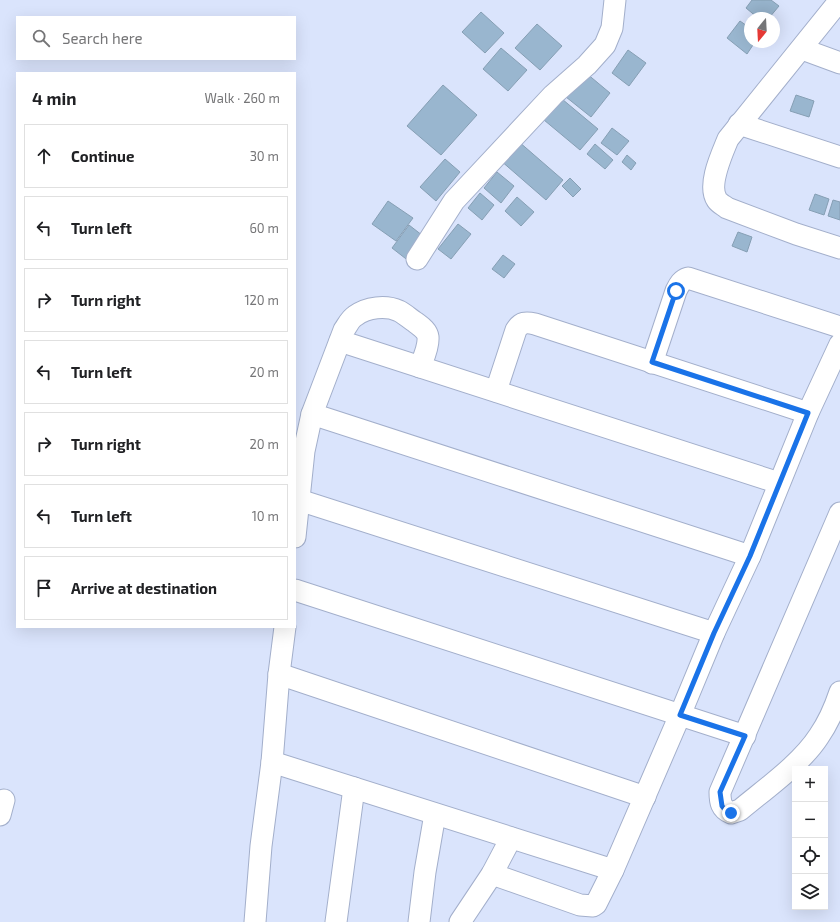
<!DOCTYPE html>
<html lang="en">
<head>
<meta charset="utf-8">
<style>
	:root { --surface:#fff; --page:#f2f2f2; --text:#202124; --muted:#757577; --line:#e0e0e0 }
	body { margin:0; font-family:"Exo 2",sans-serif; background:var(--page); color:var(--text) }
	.controls { position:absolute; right:12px; bottom:12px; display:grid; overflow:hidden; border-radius:0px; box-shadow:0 4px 16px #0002 }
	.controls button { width:36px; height:36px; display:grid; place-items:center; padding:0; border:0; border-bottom:1px solid var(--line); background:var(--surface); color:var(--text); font:20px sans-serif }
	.compass { position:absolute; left:744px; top:12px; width:36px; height:36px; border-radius:50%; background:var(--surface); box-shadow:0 4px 16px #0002; rotate:198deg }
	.stop { position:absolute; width:12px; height:12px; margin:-9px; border:3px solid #1a73e8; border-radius:50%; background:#fff }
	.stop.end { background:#1a73e8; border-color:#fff; box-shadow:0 1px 4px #0008 }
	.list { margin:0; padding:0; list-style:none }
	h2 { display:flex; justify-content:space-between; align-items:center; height:52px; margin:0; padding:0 16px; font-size:17px }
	h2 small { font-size:13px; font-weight:400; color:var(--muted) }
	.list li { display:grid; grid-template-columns:26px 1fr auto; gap:12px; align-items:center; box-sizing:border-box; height:64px; margin:0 8px 8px; padding:0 8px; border:1px solid var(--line); border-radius:0px }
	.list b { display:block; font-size:15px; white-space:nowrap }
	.list em { font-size:13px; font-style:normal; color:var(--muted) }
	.icon { flex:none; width:22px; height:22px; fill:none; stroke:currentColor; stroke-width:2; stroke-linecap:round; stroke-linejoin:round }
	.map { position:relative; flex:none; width:840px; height:922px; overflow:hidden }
	.search { position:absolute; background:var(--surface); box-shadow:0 4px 16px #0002; left:16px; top:16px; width:280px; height:44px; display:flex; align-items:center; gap:10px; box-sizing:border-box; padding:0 14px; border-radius:0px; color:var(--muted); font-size:15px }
	.panel { position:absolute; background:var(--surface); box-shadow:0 4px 16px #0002; left:16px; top:72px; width:280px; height:556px; border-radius:0px }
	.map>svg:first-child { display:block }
	.building { fill:#99b6cf; stroke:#869fb4 }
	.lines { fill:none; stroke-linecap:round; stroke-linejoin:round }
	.minor-casing { stroke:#a3afcb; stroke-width:23 }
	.minor { stroke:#fff; stroke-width:21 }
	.route { stroke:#1a73e8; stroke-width:5 }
</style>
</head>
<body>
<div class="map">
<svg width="840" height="922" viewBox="0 0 840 922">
	<rect width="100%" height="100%" fill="#dae4fc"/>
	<g class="building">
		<polygon points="752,0 771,0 779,6 769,18 758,18 746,8"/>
		<polygon points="481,12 504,33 485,53 462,32"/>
		<polygon points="740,21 750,28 750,42 755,42 747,54 727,38"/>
		<polygon points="537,24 562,46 540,70 515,48"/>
		<polygon points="501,48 527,70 508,91 483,69"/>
		<polygon points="628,50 646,63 629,86 612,73"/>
		<polygon points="586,73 610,93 591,117 566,97"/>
		<polygon points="443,85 477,115 441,155 407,126"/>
		<polygon points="556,94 598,129 580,150 538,115"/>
		<polygon points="796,95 814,101 809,117 790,111"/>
		<polygon points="612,128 629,141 617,155 601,143"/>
		<polygon points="518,141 563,180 546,200 500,160"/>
		<polygon points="595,144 613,160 605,169 587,154"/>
		<polygon points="627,155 636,163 631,170 622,162"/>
		<polygon points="445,159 460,172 436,201 420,187"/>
		<polygon points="497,172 514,186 501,203 484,188"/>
		<polygon points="570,178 581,189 573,197 562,186"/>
		<polygon points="480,193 494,205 482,220 468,208"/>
		<polygon points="815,194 829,199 824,215 809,210"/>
		<polygon points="517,197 534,212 521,226 505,211"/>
		<polygon points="833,200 840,202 840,220 828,216"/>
		<polygon points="388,201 413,218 396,241 372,224"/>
		<polygon points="458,224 471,234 451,259 438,249"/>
		<polygon points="409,225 427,239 410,262 392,248"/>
		<polygon points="738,232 752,237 747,252 732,246"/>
		<polygon points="503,255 515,264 504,278 492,269"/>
	</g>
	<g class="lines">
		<g class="minor-casing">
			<g id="minor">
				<path d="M840,0L728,139C722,154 707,185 717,200C719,203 723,205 727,208L796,234L840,248"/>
				<polyline points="802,49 840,63"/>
				<polyline points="739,124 840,157"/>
				<polyline points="417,259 454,201 553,95 587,65 605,45 612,28 615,0"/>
				<polyline points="340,341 779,483"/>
				<path d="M652,363L676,291C679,285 681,280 688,278L840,327"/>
				<path d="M496,391L516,330C521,322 526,322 535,324L808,413"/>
				<polyline points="312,414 750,556"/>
				<polyline points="299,500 714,633"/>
				<path d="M840,513L720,792C720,802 721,809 731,813L740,810C765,789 801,764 819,736C828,723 835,707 840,692"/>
				<path d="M295,537L304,451L312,414L344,330C347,326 350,319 355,316C367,307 386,305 399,311C405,314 410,319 415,322C420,326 427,330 428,337C429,347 423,359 420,367"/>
				<polyline points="295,590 745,736"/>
				<polyline points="279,674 645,797"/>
				<polyline points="272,762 613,870"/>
				<polyline points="0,815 4,800"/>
				<polyline points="492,874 580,905 593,906 596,904 613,870 680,715 714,633 750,556 808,413 840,344"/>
				<polyline points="255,922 261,846 272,762 279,674 285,627"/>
				<polyline points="336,922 354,788"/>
				<polyline points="419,922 425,872 435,814"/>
				<polyline points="460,922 492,874 511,838"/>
			</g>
		</g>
		<use href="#minor" class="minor"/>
	</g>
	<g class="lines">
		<polyline class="route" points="676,291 652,362 808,413 750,556 714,633 680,715 745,736 720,792 722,806 726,811 731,813"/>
	</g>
</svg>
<div class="controls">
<button>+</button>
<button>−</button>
<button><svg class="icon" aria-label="locate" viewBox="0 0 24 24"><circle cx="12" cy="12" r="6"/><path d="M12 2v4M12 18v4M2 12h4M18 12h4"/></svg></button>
<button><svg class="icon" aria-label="layers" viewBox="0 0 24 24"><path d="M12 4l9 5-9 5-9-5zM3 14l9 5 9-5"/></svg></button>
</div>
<svg class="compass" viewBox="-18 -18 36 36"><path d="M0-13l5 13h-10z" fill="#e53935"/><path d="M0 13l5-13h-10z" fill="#757577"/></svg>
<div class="stop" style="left:676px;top:291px"></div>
<div class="stop end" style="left:731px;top:813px"></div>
<div class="search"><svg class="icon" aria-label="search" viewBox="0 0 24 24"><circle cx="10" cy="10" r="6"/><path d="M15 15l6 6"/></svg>Search here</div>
<section class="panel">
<h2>4 min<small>Walk · 260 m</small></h2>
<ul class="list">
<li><svg class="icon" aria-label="ahead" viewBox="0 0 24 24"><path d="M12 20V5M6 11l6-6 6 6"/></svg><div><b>Continue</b></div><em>30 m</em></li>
<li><svg class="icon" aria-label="left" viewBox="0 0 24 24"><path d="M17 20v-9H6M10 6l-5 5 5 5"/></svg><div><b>Turn left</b></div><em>60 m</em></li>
<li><svg class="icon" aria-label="right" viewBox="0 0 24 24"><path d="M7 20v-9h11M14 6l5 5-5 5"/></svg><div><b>Turn right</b></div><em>120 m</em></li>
<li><svg class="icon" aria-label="left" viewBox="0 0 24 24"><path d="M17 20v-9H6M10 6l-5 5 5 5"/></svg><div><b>Turn left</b></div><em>20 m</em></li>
<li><svg class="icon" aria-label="right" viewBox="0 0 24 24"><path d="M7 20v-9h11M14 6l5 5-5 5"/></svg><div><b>Turn right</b></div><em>20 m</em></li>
<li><svg class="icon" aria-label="left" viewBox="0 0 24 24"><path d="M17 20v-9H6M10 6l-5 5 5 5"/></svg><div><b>Turn left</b></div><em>10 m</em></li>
<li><svg class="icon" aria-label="arrive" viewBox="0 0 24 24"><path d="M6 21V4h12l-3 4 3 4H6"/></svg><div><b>Arrive at destination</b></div></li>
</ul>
</section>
</div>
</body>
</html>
